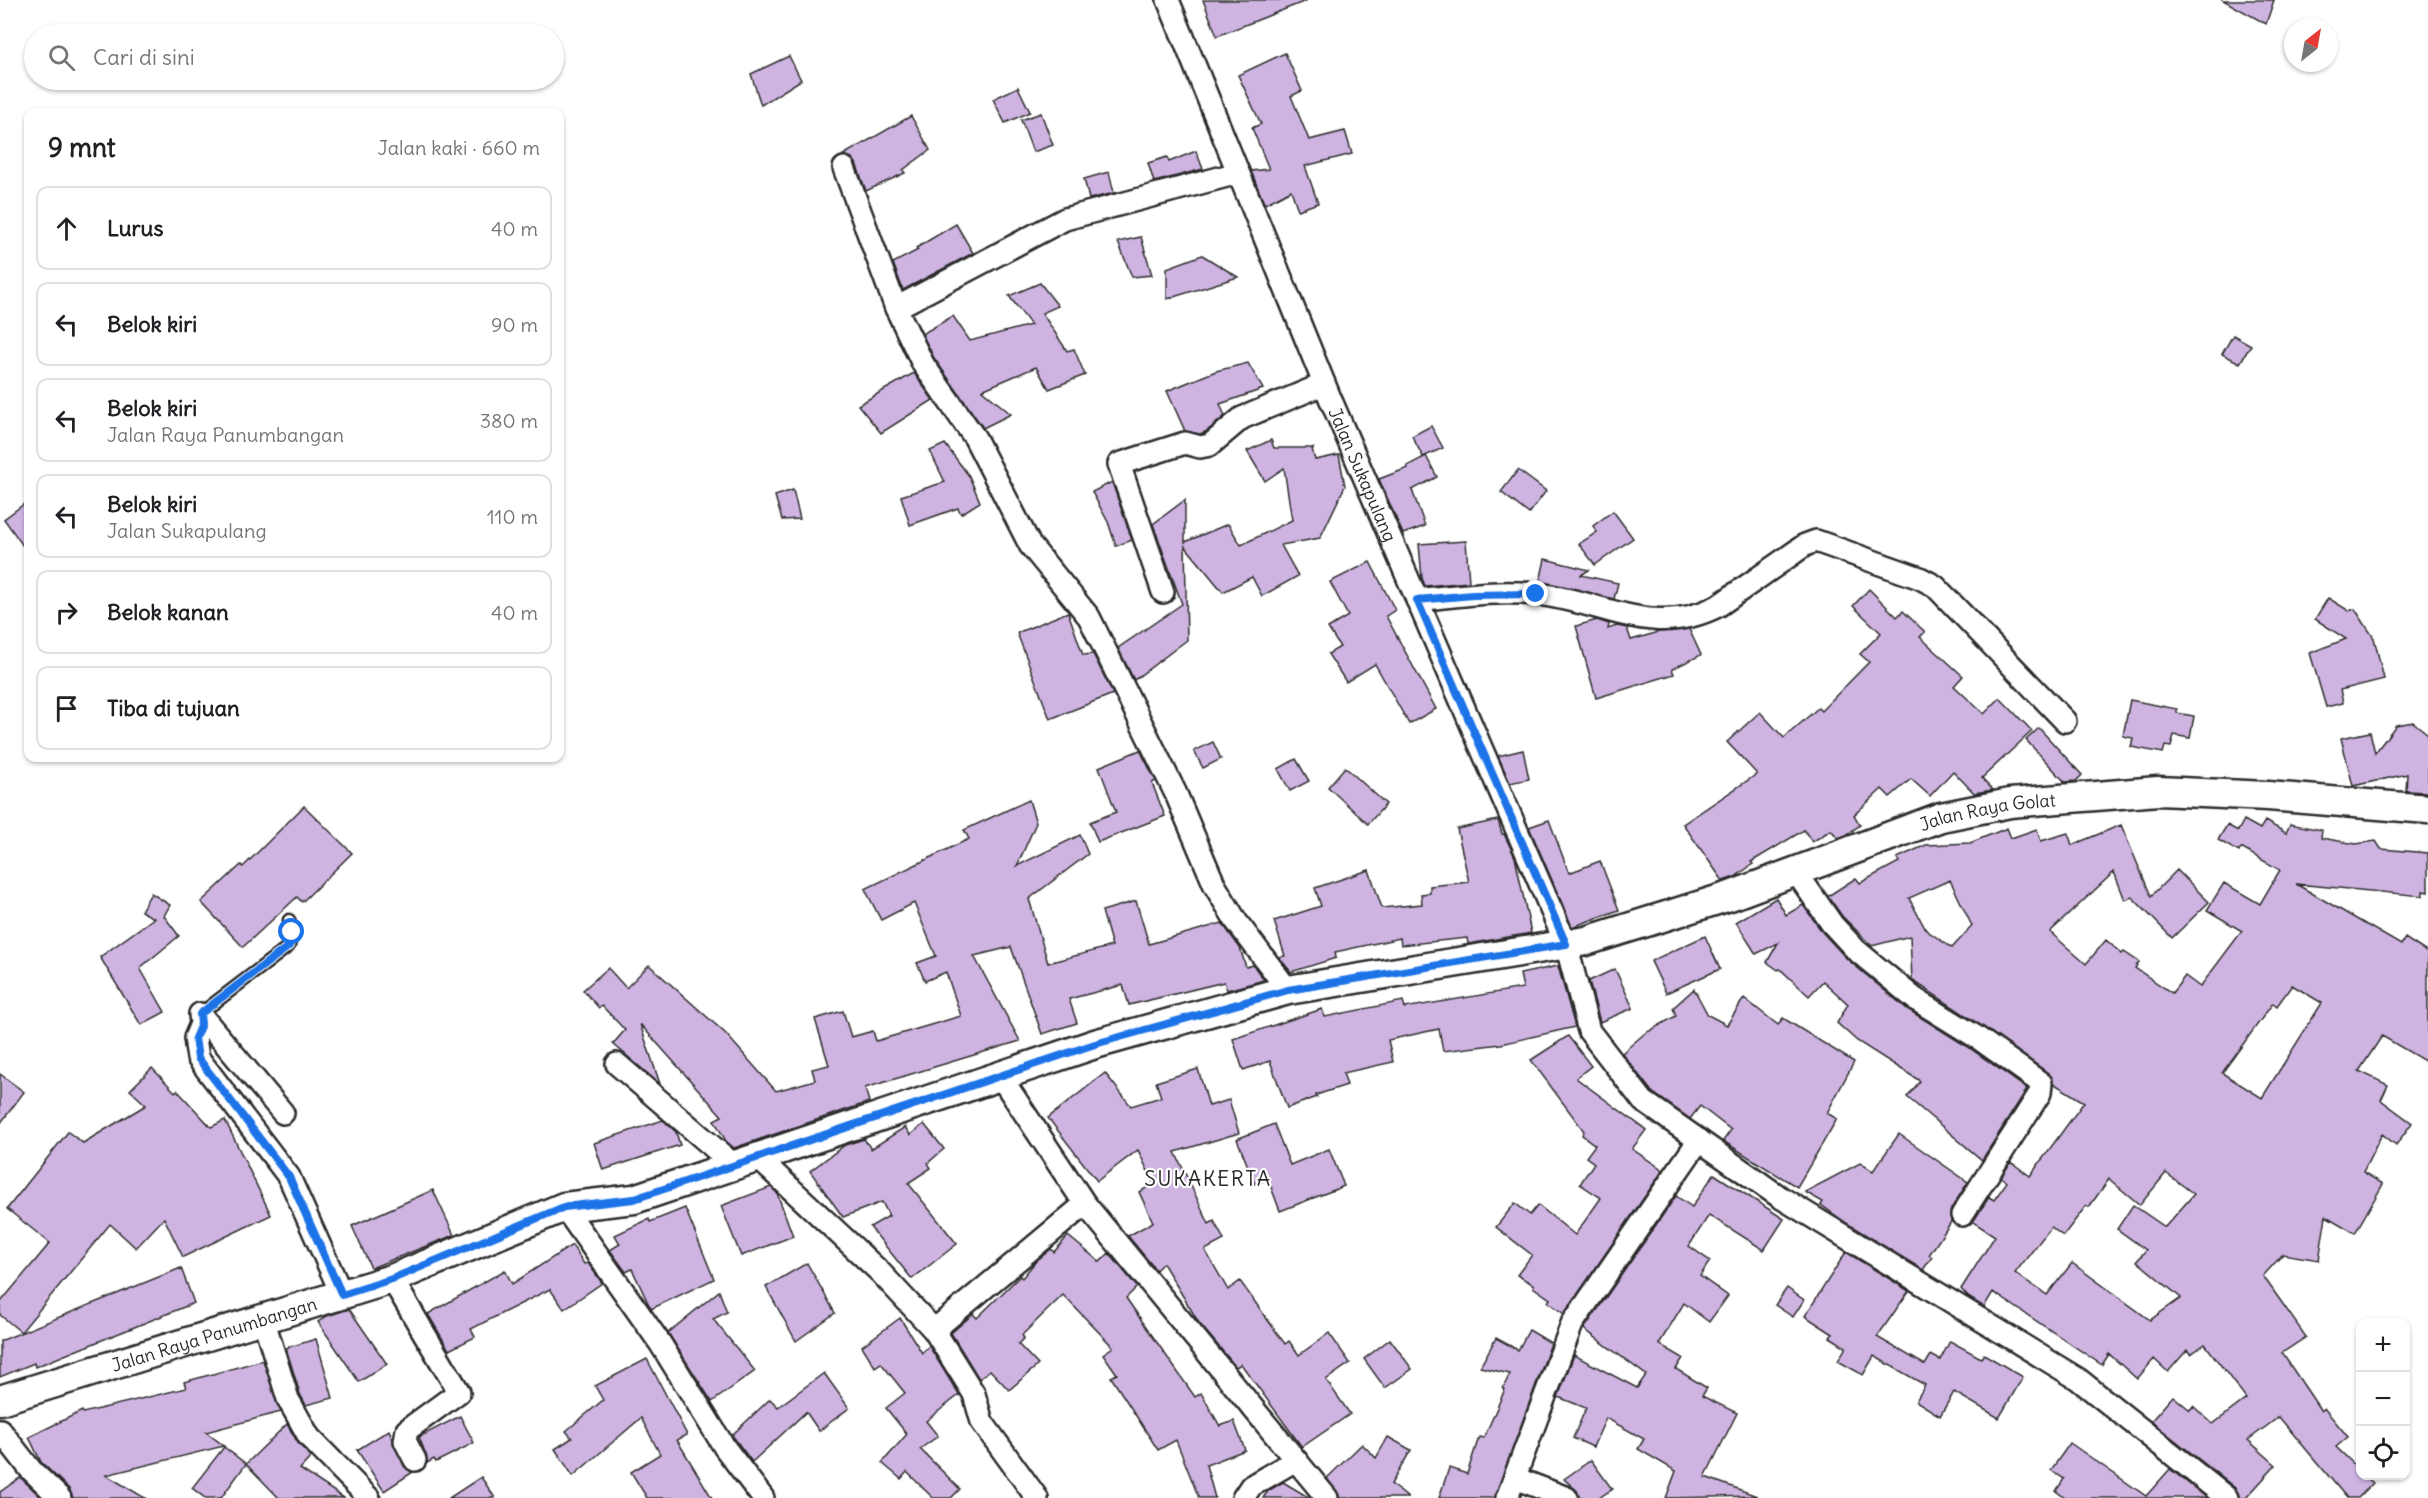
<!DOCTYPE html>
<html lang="id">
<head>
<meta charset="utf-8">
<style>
	:root { --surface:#fff; --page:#f6f6f6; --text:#202124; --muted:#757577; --line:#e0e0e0 }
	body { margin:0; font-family:Delius,sans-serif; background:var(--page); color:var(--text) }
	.controls { position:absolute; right:18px; bottom:18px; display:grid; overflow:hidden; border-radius:12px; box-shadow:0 2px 4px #0004 }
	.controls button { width:54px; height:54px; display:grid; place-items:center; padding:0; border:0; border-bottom:2px solid var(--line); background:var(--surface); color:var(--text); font:30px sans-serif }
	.compass { position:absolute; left:2284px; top:18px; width:54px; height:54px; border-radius:50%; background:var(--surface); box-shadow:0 2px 4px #0004; rotate:31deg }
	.stop { position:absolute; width:18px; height:18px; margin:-14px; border:4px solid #1a73e8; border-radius:50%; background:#fff }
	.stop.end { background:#1a73e8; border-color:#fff; box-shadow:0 2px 6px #0008 }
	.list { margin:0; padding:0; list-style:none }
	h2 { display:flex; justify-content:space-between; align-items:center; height:78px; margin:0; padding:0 24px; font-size:26px }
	h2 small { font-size:20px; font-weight:400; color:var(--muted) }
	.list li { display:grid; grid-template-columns:39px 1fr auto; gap:18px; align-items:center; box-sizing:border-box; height:84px; margin:0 12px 12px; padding:0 12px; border:2px solid var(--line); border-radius:12px }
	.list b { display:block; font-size:22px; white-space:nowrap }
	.list p { margin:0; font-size:20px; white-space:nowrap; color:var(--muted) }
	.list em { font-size:20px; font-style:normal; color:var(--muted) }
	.icon { flex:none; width:33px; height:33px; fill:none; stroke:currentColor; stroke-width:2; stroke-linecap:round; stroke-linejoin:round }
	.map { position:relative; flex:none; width:2428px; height:1498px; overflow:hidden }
	.search { position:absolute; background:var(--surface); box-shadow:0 2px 4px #0004; left:24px; top:24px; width:540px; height:66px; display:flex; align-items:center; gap:15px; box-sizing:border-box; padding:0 21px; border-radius:33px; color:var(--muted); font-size:22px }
	.panel { position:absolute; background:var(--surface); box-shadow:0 2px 4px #0004; left:24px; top:108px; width:540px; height:654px; border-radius:12px }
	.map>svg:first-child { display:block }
	.building { fill:#cfb4e2; stroke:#2b2b2b; stroke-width:1.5; fill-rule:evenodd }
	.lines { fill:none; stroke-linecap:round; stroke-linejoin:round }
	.lane-casing { stroke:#2b2b2b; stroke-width:15 }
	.street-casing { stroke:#2b2b2b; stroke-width:26 }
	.secondary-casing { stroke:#2b2b2b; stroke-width:33 }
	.lane { stroke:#fff; stroke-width:10 }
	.street { stroke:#fff; stroke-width:21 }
	.secondary { stroke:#fff; stroke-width:28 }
	.route { stroke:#1a73e8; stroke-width:8 }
	.labels { text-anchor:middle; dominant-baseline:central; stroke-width:4.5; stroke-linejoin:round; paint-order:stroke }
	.street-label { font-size:18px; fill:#2b2b2b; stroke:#fff }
	.quarter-label { font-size:21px; letter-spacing:1.5px; fill:#2b2b2b; stroke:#fff }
</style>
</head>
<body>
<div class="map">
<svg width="2428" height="1498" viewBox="0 0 2428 1498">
	<rect width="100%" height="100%" fill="#fff"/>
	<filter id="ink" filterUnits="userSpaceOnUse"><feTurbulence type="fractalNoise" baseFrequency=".0167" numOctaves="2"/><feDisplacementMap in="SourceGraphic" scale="12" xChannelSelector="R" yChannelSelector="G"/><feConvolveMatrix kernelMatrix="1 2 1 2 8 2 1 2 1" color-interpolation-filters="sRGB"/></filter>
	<g filter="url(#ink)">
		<g class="building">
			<polygon points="1203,0 1306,0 1306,1 1217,36"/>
			<polygon points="2223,0 2274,0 2266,24"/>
			<polygon points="1285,53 1302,91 1291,96 1309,140 1345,131 1352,154 1305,166 1318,203 1298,210 1291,190 1265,204 1263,201 1251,171 1269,169 1252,128 1261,124 1238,75"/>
			<polygon points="789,56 801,80 761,105 751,74"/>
			<polygon points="1018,87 1030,112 1005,123 993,99"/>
			<polygon points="1041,113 1053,145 1033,152 1021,120"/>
			<polygon points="911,116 930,150 903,170 905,173 866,191 856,163 852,158 843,155"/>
			<polygon points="1196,151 1203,169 1154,182 1148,163 1167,157 1169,162"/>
			<polygon points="1109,172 1114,193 1089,199 1084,179"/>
			<polygon points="956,224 973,253 903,290 893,263 918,250 916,248"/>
			<polygon points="1141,237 1152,275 1132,277 1118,242"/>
			<polygon points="1202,255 1238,277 1167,299 1167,268"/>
			<polygon points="1040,283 1058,306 1042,313 1067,351 1074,349 1085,375 1049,389 1036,367 982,390 1011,414 983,428 934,358 922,334 953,316 970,341 1031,325 1009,296"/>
			<polygon points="2233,335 2251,345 2240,363 2222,354"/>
			<polygon points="1248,363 1263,389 1220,404 1225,416 1207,431 1200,434 1185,431 1167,391 1216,371"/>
			<polygon points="914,373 933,400 881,433 858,405"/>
			<polygon points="1431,426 1443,448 1423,457 1412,436"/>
			<polygon points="1271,440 1274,448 1314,448 1312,449 1315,460 1339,455 1345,486 1320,538 1281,545 1298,576 1262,596 1252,577 1223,592 1185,546 1187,640 1134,680 1118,648 1182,604 1153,524 1185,500 1185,542 1228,524 1241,545 1292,520 1284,468 1265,481 1247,451"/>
			<polygon points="945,444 969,476 980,502 961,514 958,508 910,525 901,496 945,482 930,451"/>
			<polygon points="1426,456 1437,477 1412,490 1425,526 1403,534 1379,479 1408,468 1407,466"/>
			<polygon points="1518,470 1546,491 1529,514 1501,492"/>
			<polygon points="1112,482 1132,540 1116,546 1108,522 1092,492"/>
			<polygon points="793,490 800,519 782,520 775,496"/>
			<polygon points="28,501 28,553 4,519"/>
			<polygon points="1613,511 1633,538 1595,565 1579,544 1597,532 1593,526"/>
			<polygon points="1466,541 1469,582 1425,586 1422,578 1419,544"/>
			<polygon points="1545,559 1589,570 1581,575 1618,583 1614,599 1540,582"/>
			<polygon points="1370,562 1395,610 1386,616 1436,709 1409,724 1375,664 1346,682 1328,654 1340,647 1328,628 1348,616 1330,582"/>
			<polygon points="1869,589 1897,617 1903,611 1925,632 1920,637 1963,676 1954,686 1984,714 2000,698 2032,731 1982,778 1993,790 1974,793 1953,771 1930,796 1911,779 1890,797 1882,789 1854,815 1860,825 1846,835 1838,838 1831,830 1812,842 1804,830 1751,862 1753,864 1735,877 1723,881 1683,824 1757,774 1727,742 1760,712 1784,738 1818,708 1821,711 1869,662 1860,654 1881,633 1853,606"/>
			<polygon points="2328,598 2349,611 2355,609 2374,638 2384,679 2340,690 2343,703 2326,707 2310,653 2346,639 2315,619"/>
			<polygon points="1068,612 1083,655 1093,654 1113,694 1050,719 1017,633"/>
			<polygon points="1597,620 1609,624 1608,629 1617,626 1627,628 1631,640 1659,632 1689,629 1701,655 1672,669 1674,674 1596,698 1576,626"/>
			<polygon points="2130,700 2177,709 2177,713 2194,716 2190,738 2174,735 2171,747 2165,746 2163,753 2131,747 2133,738 2123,736"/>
			<polygon points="2413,722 2428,734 2428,792 2406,791 2407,774 2353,786 2341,738 2370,732 2375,753 2396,725"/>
			<polygon points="2039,728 2082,775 2076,781 2065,782 2026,740"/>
			<polygon points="1213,742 1221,759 1203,768 1194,751"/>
			<polygon points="1140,750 1156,781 1152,783 1165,816 1098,842 1090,822 1116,812 1099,767"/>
			<polygon points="1523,750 1529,779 1510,783 1498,756"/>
			<polygon points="1296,759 1309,781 1290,791 1278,769"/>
			<polygon points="1345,767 1386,804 1368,824 1328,787"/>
			<polygon points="1029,800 1036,823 1017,866 1080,835 1088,854 1029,899 1048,963 1112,946 1102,911 1136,901 1149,944 1222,923 1240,948 1246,967 1253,965 1264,980 1227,990 1224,982 1129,1005 1123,985 1069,999 1077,1023 1042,1034 1011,947 974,956 1020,1041 865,1088 869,1102 734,1148 726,1141 714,1120 722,1116 640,1024 660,1084 613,1044 625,1030 602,1006 599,1008 583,990 608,968 626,988 649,965 725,1033 776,1091 815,1080 812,1069 829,1065 815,1019 843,1011 851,1037 873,1031 876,1041 961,1016 946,972 925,981 917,963 936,956 914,903 881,920 865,889 969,839 964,830"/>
			<polygon points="304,806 352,853 302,902 297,897 243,947 201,902 241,865 243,867"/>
			<polygon points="1498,820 1502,834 1504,834 1515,857 1531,933 1468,944 1467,938 1401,945 1400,938 1335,952 1336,958 1291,972 1279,957 1285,956 1274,921 1321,906 1315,888 1369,870 1382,908 1422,904 1421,894 1430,893 1430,886 1469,882 1457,829"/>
			<polygon points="1549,820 1569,873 1600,861 1619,910 1572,927 1529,827"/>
			<path d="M2244,820L2260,829L2265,821L2286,833L2290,824L2322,830L2321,838L2356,844L2376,841L2381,849L2428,853V892L2423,891V896L2296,884L2401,945L2405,938L2428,953V1063L2382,1036L2359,1071L2388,1085L2381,1100L2412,1123L2396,1145L2382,1134L2363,1172L2383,1184L2355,1233L2326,1216L2319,1260L2283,1254L2263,1276L2306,1337L2282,1353L2321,1411L2324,1408L2348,1437L2336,1447L2361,1471V1476H2365L2373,1483L2358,1498H2347L2279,1417L2248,1440L2276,1465L2246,1498H2239L2235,1488L2151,1421L2173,1396L2190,1410L2193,1406L2213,1424L2246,1399L2205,1344L2191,1354L2187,1350L2168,1372L2154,1359L2137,1379L2109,1354L2102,1365L1993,1292L1984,1307L1968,1297L1961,1289L1995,1236L1973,1222L1989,1197L1994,1200L2007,1182L2001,1177L2011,1162L2030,1176L2084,1102L2053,1083L2048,1073L1985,1028L1912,980L1910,936L1872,946L1842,916L1828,896L1856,878L1860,883L1899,862L1897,858L1926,845L1970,843L2007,828L2011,838L2037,829L2041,841L2068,833L2072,845L2121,825L2151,896L2177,870L2209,902L2172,938L2132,897L2125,900L2114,872L2050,932L2086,964L2106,940L2122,954L2124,952L2139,962L2135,968L2172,993L2185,976L2200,987L2242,931L2207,910L2224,883L2260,904L2280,870L2241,848L2239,852L2218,840L2227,825L2238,831ZM1950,880L1972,926L1952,948L1926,930L1909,898ZM2292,985L2322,1003L2262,1098L2222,1073L2273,1003L2277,1006ZM2166,1173L2194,1194L2165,1227L2133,1205L2117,1229L2146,1250L2137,1261L2181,1298L2150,1320L2072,1263L2047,1295L2015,1273L2051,1227L2063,1236L2086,1206L2089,1207L2109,1179L2140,1205Z"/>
			<polygon points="151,893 170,905 164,916 179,936 140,968 165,1012 141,1025 100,957 154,918 141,911"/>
			<polygon points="1776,898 1786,915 1803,905 1823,933 1847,959 1907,1009 1971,1049 2027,1089 1982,1160 1907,1097 1920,1081 1857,1041 1837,1023 1848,1004 1823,981 1809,996 1780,969 1778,970 1767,962 1778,943 1756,954 1736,922"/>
			<polygon points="1705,936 1720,969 1666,993 1651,961"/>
			<polygon points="1558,966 1575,1027 1501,1044 1443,1051 1439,1029 1388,1040 1393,1062 1343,1073 1347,1085 1316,1095 1317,1097 1287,1108 1270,1061 1243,1070 1233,1039 1322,1009 1325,1017 1403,1001 1405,1008 1523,988 1520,974"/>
			<polygon points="1615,969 1633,1008 1600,1022 1589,981"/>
			<polygon points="1694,989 1708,1015 1727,1025 1744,998 1778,1025 1783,1018 1854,1062 1827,1113 1837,1119 1797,1187 1723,1141 1731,1130 1700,1106 1690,1119 1652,1092 1622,1053 1644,1034 1676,1016 1673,1008"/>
			<polygon points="1568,1036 1591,1066 1576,1078 1646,1130 1632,1149 1663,1170 1564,1314 1548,1302 1550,1299 1533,1287 1534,1285 1517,1275 1532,1255 1496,1227 1515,1203 1530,1215 1538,1205 1575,1235 1601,1198 1580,1184 1594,1163 1586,1157 1595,1145 1582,1135 1584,1131 1531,1060"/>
			<polygon points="152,1068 175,1092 177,1090 211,1127 225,1120 271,1215 183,1257 164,1218 136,1248 110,1224 21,1332 0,1315 0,1303 50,1243 7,1209 68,1132 83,1143 146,1105 130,1090"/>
			<polygon points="1198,1069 1209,1106 1229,1100 1239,1133 1175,1152 1209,1224 1214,1221 1224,1240 1205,1250 1228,1290 1240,1281 1285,1344 1289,1341 1299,1355 1329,1333 1350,1363 1326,1380 1350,1414 1302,1447 1241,1364 1236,1367 1199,1323 1163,1263 1156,1270 1128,1236 1153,1222 1139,1192 1154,1184 1138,1150 1097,1181 1048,1118 1105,1073 1131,1106 1161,1097 1156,1082"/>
			<polygon points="0,1074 24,1092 0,1124"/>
			<polygon points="663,1120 676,1132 680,1145 603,1170 594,1143"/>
			<polygon points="924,1124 944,1149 928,1163 931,1168 908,1183 957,1244 912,1279 870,1227 889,1216 882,1202 843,1217 810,1171 845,1145 864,1139 871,1149 905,1127 910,1135"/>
			<polygon points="1274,1124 1290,1165 1329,1149 1344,1186 1280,1211 1268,1179 1255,1184 1237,1139"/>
			<polygon points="1899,1134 1968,1182 1951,1209 1951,1222 1929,1255 1932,1257 1923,1270 1848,1224 1821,1205 1823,1202 1805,1192 1860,1163 1873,1171"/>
			<polygon points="1714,1174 1784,1219 1764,1250 1709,1215 1689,1246 1710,1261 1700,1276 1728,1296 1709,1322 1684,1303 1659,1344 1683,1358 1676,1369 1707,1388 1702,1396 1737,1413 1705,1477 1757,1496 1666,1498 1676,1471 1638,1449 1644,1439 1606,1418 1593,1447 1573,1438 1586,1408 1558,1397 1574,1355 1637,1388 1646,1375 1584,1329 1676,1196 1692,1207"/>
			<polygon points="771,1187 777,1193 793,1236 741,1256 721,1206"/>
			<polygon points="433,1190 454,1235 371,1268 352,1226"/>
			<polygon points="685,1208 714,1279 651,1309 632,1269 626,1272 610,1250 620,1244 615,1235 649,1219 650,1222"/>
			<polygon points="1068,1236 1100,1262 1109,1253 1137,1287 1126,1298 1195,1397 1201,1393 1220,1426 1234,1421 1245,1450 1206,1465 1215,1498 1199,1498 1176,1440 1158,1450 1111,1377 1117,1374 1103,1354 1113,1347 1063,1295 1022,1335 1024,1338 1018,1344 1038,1365 1009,1390 990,1370 979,1379 951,1333 973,1314 977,1318 1020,1276 1022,1278 1036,1261 1051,1249 1054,1252"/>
			<polygon points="572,1245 584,1264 588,1263 602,1283 564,1309 550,1289 471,1329 475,1337 449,1350 428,1314 505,1270 512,1284"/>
			<polygon points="1846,1252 1909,1291 1877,1337 1925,1365 1931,1355 1940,1360 1950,1341 1981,1358 1984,1354 2023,1377 1999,1418 1954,1392 1940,1416 1916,1401 1925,1385 1874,1356 1863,1375 1838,1361 1846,1347 1830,1337 1833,1334 1805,1316"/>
			<polygon points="807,1263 835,1313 796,1341 766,1287"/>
			<polygon points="181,1268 194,1303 35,1367 34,1363 0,1377 0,1341"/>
			<polygon points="1787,1288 1804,1300 1793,1317 1775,1305"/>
			<polygon points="719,1291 727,1312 713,1319 755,1371 712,1402 668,1333"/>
			<polygon points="349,1309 387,1364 359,1382 318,1322 327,1316"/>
			<polygon points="900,1318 922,1353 929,1346 959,1395 926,1421 938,1436 920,1449 960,1489 951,1498 933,1498 907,1472 901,1479 882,1463 907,1434 886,1408 905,1393 881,1363 875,1367 862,1346"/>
			<polygon points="1529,1330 1551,1343 1495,1498 1439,1498 1449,1468 1467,1474 1479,1437 1484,1438 1505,1389 1503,1388 1510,1374 1480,1367 1496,1338 1518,1350"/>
			<polygon points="316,1339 333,1398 306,1405 300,1394 286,1348"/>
			<polygon points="1390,1339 1412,1369 1385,1388 1364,1359"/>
			<polygon points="647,1359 687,1435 677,1440 712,1498 647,1498 631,1472 660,1454 641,1418 573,1476 555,1449 572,1438 566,1431 603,1400 595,1386"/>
			<polygon points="263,1360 281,1412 206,1432 224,1446 106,1475 145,1498 73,1498 69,1489 41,1462 29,1437 82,1411 83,1413 186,1388 184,1382"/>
			<polygon points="824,1373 849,1408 819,1431 806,1412 752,1462 732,1435 770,1399 778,1407"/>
			<polygon points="460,1416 474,1443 436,1462 434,1459 427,1463 426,1455 419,1437"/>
			<polygon points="287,1424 298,1443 311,1457 300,1469 344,1498 279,1498 246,1464"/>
			<polygon points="389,1430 404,1466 413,1472 384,1491 357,1450"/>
			<polygon points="1388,1437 1411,1450 1391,1484 1408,1498 1339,1498 1327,1478 1362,1444 1376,1458"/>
			<polygon points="2070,1443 2146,1496 2170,1469 2207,1498 2065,1498 2056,1491 2064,1479 2051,1470"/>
			<polygon points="224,1447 246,1464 221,1498 205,1498 192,1488"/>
			<polygon points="1591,1460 1612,1489 1599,1498 1579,1498 1576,1490 1564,1479"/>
			<polygon points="21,1477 22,1479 42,1498 0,1498 0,1492"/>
			<polygon points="481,1477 495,1498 449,1498"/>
			<polygon points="1283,1482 1308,1497 1310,1498 1263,1498 1268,1491"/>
		</g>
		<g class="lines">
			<g class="lane-casing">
				<polyline id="lane" points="200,1014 289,946 292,932 289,920"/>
			</g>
			<g class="street-casing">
				<g id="street">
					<path id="s1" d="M1168,0L1330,398L1566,944L1589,1031L1643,1101L1780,1197L2078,1379L2227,1498"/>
					<polyline points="844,168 896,308 923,364 975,438 1030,545 1089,617 1176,794 1215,886 1236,921 1288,990"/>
					<polyline points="896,308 1065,219 1238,173"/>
					<polyline points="1163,592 1119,464 1185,443 1200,447 1210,445 1242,418 1324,384"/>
					<path d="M1417,600C1456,596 1497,590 1536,594C1602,600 1651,640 1718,606L1805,545L1816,541L1920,578L1935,586L2065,721"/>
					<polyline points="1796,872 1832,924 1856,950 1915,999 1978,1038 2041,1083 2040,1093 1962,1215"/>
					<polyline points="617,1064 735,1166"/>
					<polyline points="1000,1076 1085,1204 1327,1498"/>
					<polyline points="283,1113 200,1014 201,1024 195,1038 198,1058 289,1177 342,1295"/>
					<polyline points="758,1158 880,1272 934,1330 974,1394 982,1422 1037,1498"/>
					<polyline points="564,1207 660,1343 725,1448 763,1498"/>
					<polyline points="392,1279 459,1392 407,1430 405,1441 415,1460"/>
					<polyline points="263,1318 288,1399 309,1437 369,1498"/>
					<polyline points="934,1330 1085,1204"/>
					<polyline points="0,1430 31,1470 60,1498"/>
					<polyline points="1515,1478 1567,1498"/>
					<polyline points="1243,1498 1251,1486 1296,1460"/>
					<polyline points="1507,1498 1572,1324 1699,1140"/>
				</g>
			</g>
			<g class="secondary-casing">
				<g id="secondary">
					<path id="s2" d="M0,1400L392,1279L564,1207L634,1199L1095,1044L1288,990L1586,941L1730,896L1941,817L2010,803L2158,791L2268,796L2428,809"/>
				</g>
			</g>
			<use href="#lane" class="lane"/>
			<use href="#street" class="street"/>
			<use href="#secondary" class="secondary"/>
		</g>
	</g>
	<g class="lines" filter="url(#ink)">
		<polyline class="route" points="292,932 289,946 200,1014 201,1024 195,1038 198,1058 289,1177 342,1295 392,1279 564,1207 634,1199 1095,1044 1288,990 1566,944 1417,600 1473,595 1536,594"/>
	</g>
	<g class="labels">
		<g class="street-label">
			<text stroke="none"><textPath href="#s1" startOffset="513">Jalan Sukapulang</textPath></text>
			<text stroke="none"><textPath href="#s2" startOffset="2079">Jalan Raya Golat</textPath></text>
			<text stroke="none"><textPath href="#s2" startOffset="224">Jalan Raya Panumbangan</textPath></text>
		</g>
		<g class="quarter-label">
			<text x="1208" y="1178">SUKAKERTA</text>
		</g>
	</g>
</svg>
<div class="controls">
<button>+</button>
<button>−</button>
<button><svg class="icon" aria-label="locate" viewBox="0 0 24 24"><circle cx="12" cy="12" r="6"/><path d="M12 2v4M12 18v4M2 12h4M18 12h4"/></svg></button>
</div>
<svg class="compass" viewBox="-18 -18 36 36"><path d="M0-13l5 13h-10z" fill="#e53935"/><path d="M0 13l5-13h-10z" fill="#757577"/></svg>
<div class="stop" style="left:292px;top:932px"></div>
<div class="stop end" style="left:1536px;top:594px"></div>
<div class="search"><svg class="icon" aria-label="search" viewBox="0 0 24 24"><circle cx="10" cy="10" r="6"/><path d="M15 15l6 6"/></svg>Cari di sini</div>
<section class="panel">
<h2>9 mnt<small>Jalan kaki · 660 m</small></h2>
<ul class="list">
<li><svg class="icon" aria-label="ahead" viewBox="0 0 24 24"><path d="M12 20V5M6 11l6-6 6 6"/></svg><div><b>Lurus</b></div><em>40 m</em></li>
<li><svg class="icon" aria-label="left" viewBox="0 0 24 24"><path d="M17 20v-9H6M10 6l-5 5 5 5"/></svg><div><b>Belok kiri</b></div><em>90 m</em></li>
<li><svg class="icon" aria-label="left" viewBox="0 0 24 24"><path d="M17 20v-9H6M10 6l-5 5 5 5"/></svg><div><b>Belok kiri</b><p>Jalan Raya Panumbangan</p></div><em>380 m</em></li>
<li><svg class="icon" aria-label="left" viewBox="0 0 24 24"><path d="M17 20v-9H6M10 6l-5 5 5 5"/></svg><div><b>Belok kiri</b><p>Jalan Sukapulang</p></div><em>110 m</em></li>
<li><svg class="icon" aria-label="right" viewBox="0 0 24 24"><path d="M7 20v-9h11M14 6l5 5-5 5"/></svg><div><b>Belok kanan</b></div><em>40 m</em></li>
<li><svg class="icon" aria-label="arrive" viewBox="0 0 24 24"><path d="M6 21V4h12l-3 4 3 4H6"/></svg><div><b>Tiba di tujuan</b></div></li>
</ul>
</section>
</div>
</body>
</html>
